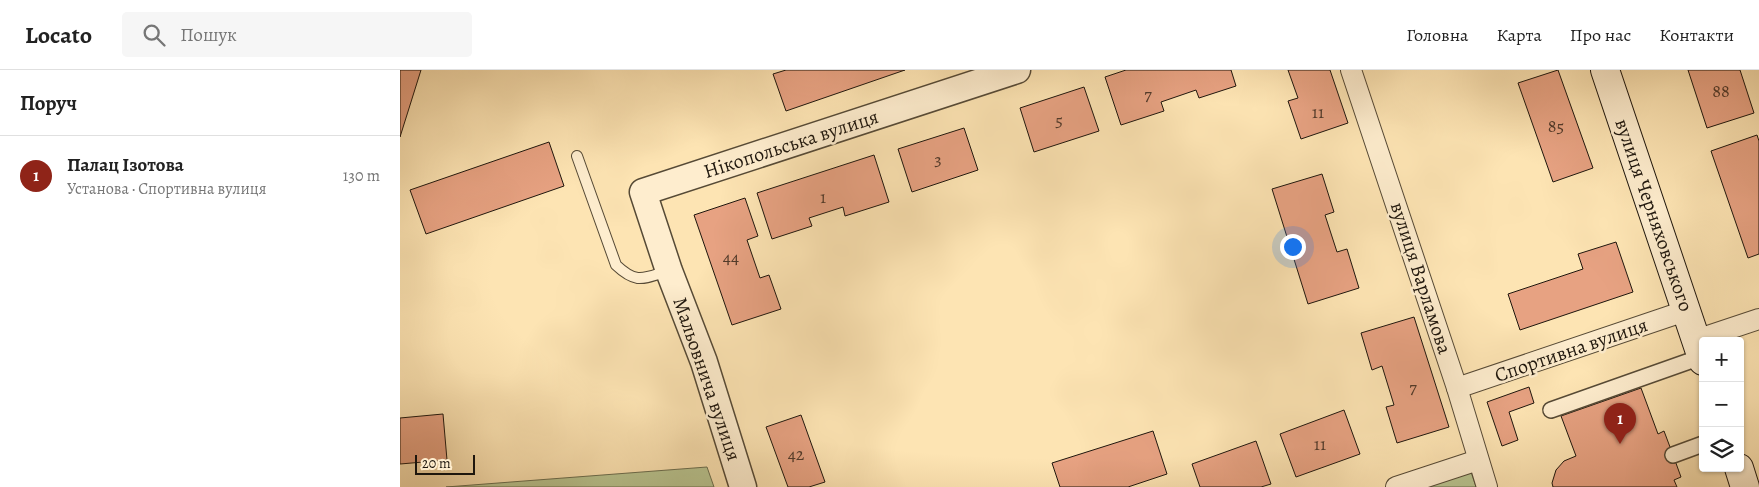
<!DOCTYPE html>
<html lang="uk">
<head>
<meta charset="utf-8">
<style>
	:root { --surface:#fff; --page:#f6f6f6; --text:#222; --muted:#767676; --line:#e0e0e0; --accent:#8f2418 }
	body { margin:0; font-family:Alegreya,serif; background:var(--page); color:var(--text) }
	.controls { position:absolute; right:15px; bottom:15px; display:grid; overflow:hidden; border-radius:5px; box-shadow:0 1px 4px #0004 }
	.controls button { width:45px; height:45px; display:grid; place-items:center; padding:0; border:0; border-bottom:1px solid var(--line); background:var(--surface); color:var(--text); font:25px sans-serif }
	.scale { position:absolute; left:15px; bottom:12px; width:60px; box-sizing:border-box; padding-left:5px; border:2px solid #1e160d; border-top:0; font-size:14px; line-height:18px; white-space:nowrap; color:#1e160d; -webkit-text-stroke:4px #feedce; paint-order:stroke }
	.you { position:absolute; left:892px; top:176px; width:18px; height:18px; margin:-12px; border:4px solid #fff; border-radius:50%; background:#1a73e8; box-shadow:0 0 0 8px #1a73e833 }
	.badge { display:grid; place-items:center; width:32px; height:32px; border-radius:50%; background:var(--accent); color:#fff; font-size:16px; font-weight:700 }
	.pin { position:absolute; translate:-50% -41px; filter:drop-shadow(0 1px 2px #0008) }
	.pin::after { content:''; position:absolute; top:26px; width:18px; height:15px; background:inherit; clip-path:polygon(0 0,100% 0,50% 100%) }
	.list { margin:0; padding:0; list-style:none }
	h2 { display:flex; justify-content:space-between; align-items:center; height:65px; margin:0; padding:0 20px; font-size:21px }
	h2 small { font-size:16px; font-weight:400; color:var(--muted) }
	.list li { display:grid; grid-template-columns:32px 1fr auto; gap:15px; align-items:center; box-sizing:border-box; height:80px; padding:0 20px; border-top:1px solid var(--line) }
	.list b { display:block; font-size:19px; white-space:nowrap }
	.list p { margin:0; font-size:16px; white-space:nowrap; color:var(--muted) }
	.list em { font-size:16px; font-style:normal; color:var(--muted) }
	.icon { flex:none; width:28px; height:28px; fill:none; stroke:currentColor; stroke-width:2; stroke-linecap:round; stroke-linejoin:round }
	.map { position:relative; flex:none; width:1359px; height:417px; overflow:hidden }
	header { display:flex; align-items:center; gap:30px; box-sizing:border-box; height:70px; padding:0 25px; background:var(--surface); border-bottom:1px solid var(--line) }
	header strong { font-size:24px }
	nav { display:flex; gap:28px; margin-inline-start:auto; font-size:18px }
	.search { width:350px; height:45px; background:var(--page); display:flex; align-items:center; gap:12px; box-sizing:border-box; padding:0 18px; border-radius:5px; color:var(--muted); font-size:19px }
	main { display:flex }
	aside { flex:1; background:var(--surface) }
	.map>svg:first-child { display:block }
	.green { fill:#b9c591; stroke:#6c6e4f }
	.building { fill:#e7a282; stroke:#1e160d }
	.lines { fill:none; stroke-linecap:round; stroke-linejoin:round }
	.service-casing { stroke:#564a36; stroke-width:12 }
	.pedestrian-casing { stroke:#564a36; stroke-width:18 }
	.minor-casing { stroke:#564a36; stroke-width:22 }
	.tertiary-casing { stroke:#564a36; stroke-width:29 }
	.secondary-casing { stroke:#1e160d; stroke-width:30 }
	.service { stroke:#feedce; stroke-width:10 }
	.pedestrian { stroke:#feedce; stroke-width:15 }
	.minor { stroke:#feedce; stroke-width:20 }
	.tertiary { stroke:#feedce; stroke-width:26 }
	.secondary { stroke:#feedce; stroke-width:28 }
	.labels { text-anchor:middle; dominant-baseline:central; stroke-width:5; stroke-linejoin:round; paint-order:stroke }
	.number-label { font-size:18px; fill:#50392a }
	.street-label { font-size:20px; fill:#1e160d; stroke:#feedce }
</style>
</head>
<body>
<header>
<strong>Locato</strong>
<div class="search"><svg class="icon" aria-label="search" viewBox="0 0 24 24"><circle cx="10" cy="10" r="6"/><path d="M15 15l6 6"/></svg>Пошук</div>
<nav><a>Головна</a><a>Карта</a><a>Про нас</a><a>Контакти</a></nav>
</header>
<main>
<aside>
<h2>Поруч<small></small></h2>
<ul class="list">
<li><span class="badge">1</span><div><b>Палац Ізотова</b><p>Установа · Спортивна вулиця</p></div><em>130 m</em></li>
</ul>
</aside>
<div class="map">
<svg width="1359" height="417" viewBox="0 0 1359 417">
	<rect width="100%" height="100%" fill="#fde4b3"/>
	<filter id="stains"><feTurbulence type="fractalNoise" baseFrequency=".004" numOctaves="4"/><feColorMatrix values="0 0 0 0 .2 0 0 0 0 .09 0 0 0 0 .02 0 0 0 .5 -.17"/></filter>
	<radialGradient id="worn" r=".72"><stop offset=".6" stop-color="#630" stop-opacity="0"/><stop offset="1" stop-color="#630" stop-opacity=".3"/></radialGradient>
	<g class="green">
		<polygon points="307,397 314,417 46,417"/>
		<polygon points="1071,402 1076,417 1026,417"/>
	</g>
	<g class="building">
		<polygon points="0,0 21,0 0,67"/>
		<polygon points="386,0 505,0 386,41 373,4"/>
		<polygon points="726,0 831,0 836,16 799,28 796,20 761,32 764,41 721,55 705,7"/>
		<polygon points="888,0 930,0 948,53 901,69 888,31 898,28"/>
		<polygon points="1158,0 1193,98 1153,112 1118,13"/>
		<polygon points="1288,0 1340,0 1354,43 1307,58"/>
		<polygon points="684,17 699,61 634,82 620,38"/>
		<polygon points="564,58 578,100 512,122 498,79"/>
		<polygon points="1357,65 1359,71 1359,184 1348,188 1311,81"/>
		<polygon points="149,72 164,116 26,164 10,120"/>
		<polygon points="474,85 489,132 445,146 443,137 409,148 412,156 372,169 357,123"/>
		<polygon points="922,104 934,142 925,145 937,182 947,179 959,218 908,234 872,119"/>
		<polygon points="345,128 358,166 347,170 360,208 369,205 381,239 332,255 294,145"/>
		<polygon points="1216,172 1233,222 1120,260 1108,224 1183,199 1178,184"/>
		<polygon points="1014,247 1049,357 997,373 986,337 994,335 982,296 972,300 961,263"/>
		<polygon points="1129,317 1134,333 1109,342 1118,370 1102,376 1087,332"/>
		<polygon points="1241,318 1258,364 1264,361 1273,385 1281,407 1274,410 1277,417 1153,417 1152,413 1156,400 1164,391 1176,386 1161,346"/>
		<polygon points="944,340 960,384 896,407 880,364"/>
		<polygon points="43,344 47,390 0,394 0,348"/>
		<polygon points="401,345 425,412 409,417 388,417 366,357"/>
		<polygon points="753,361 767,404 728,417 660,417 652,393"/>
		<polygon points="856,371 871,414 861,417 800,417 792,394"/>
	</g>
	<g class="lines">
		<g class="service-casing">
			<path id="service" d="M177,86L216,195C237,215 244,208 268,201"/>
		</g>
		<g class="pedestrian-casing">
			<g id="pedestrian">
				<polyline points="1151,340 1301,287"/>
				<polyline points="1273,385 1303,374"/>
			</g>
		</g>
		<g class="minor-casing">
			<g id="minor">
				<polyline points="951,0 1057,318 1087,417"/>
				<polyline points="1296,270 1359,249"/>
				<polyline points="1057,318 1285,241"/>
				<polyline points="996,417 1078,390"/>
			</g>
		</g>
		<g class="tertiary-casing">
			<polyline id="tertiary" points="343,417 304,292 269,201 243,122 617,0"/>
		</g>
		<g class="secondary-casing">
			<g id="secondary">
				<polyline points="1205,0 1303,291"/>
				<polyline points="1339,398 1345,417"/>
			</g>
		</g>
		<use href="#service" class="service"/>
		<use href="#pedestrian" class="pedestrian"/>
		<use href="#minor" class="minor"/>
		<use href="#tertiary" class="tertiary"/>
		<use href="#secondary" class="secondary"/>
	</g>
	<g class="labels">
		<g class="number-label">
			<text x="1321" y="21">88</text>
			<text x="748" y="24">7</text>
			<text x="918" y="42">11</text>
			<text x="659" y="50">5</text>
			<text x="1156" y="56">85</text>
			<text x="538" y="89">3</text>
			<text x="423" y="127">1</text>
			<text x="331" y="187">44</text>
			<text x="1013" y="317">7</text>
			<text x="920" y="374">11</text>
			<text x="396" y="384">42</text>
		</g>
		<g class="street-label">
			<text transform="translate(391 74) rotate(-18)">Нікопольська вулиця</text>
			<text transform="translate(1254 145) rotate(71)">вулиця Черняховського</text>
			<text transform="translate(1021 208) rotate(72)">вулиця Варламова</text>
			<text transform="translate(1171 280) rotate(-19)">Спортивна вулиця</text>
			<text transform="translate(307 309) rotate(71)">Мальовнича вулиця</text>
		</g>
	</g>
	<rect width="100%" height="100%" filter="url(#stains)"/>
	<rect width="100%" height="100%" fill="url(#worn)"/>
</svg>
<div class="controls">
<button>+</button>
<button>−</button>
<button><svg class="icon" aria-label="layers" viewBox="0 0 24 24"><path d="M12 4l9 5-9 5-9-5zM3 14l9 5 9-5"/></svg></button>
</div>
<div class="scale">20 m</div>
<div class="you"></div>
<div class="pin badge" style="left:1220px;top:374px">1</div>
</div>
</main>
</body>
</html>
